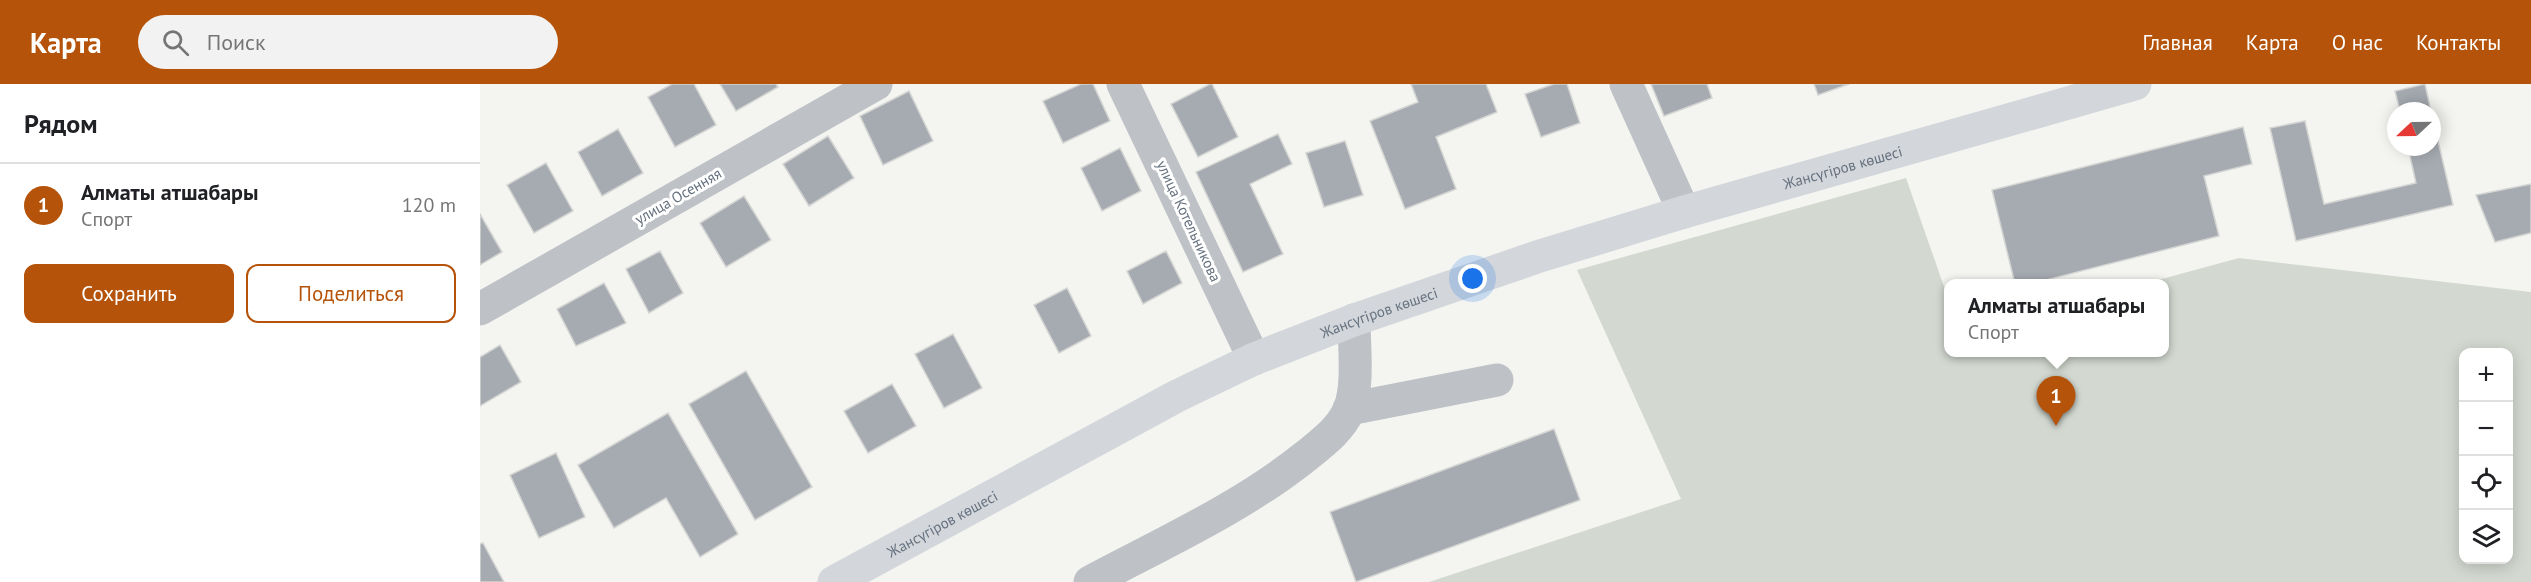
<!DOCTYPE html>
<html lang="ru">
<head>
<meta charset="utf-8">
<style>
	:root { --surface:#fff; --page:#f2f2f2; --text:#202124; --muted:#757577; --line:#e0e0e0; --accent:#b45309 }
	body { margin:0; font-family:"PT Sans",sans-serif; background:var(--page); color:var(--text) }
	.controls { position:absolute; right:18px; bottom:18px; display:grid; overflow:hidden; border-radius:12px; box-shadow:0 3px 15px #0003 }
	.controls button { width:54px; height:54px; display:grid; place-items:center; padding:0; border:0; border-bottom:2px solid var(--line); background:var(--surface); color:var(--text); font:30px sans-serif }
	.compass { position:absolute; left:1907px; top:18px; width:54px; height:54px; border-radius:50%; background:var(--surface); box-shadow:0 3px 15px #0003; rotate:248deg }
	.you { position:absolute; left:993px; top:195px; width:21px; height:21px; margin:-15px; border:4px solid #fff; border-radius:50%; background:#1a73e8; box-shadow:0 0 0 9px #1a73e833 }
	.badge { display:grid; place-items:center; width:39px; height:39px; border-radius:50%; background:var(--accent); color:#fff; font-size:20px; font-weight:700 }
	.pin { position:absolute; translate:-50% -50px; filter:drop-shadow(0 2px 3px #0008) }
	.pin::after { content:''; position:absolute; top:32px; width:21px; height:18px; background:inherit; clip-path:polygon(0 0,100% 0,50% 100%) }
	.popup { position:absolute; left:1464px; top:195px; width:225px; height:78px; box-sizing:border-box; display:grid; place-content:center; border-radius:12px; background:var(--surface); filter:drop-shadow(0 2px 4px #0005); font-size:20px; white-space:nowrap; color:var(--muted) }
	.popup b { font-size:22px; color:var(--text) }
	.popup::after { content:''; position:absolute; left:50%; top:100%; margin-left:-12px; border:12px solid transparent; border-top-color:var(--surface) }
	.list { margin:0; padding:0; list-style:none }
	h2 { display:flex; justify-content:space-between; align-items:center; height:78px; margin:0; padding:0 24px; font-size:26px }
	h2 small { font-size:20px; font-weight:400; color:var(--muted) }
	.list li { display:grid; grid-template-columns:39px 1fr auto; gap:18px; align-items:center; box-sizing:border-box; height:84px; padding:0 24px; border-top:2px solid var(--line) }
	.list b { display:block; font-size:22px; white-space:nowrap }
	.list p { margin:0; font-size:20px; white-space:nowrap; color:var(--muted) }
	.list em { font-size:20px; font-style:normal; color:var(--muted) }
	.actions { display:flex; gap:12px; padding:18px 24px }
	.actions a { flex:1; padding:14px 0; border:2px solid var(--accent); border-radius:12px; text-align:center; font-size:21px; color:var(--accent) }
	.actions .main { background:var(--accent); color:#fff }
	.icon { flex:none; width:33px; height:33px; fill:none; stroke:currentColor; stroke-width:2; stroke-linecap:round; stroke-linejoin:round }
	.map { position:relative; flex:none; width:2051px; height:498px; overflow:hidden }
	header { display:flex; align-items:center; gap:36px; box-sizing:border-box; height:84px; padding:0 30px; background:var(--accent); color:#fff }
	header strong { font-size:28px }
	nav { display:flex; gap:33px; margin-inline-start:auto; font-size:21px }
	.search { width:420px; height:54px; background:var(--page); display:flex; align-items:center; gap:15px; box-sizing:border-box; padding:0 21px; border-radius:33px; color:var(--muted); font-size:22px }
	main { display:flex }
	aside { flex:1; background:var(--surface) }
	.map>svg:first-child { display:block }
	.green { fill:#d3d9d1; fill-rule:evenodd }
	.building { fill:#a5abb1; stroke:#d5d6d4; stroke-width:1.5 }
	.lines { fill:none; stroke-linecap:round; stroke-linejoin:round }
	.minor { stroke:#bec1c5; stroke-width:33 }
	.major { stroke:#d3d7db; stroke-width:33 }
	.labels { text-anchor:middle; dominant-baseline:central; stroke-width:6; stroke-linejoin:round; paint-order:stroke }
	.street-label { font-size:15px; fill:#66717f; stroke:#fff }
</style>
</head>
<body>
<header>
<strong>Карта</strong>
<div class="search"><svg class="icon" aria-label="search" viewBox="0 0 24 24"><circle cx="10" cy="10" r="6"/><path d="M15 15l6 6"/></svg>Поиск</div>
<nav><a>Главная</a><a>Карта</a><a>О нас</a><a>Контакты</a></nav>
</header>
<main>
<aside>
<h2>Рядом<small></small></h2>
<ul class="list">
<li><span class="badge">1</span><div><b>Алматы атшабары</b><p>Спорт</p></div><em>120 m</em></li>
</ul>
<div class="actions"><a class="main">Сохранить</a><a>Поделиться</a></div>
</aside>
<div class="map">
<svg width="2051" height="498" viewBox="0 0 2051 498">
	<rect width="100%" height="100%" fill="#f4f4f1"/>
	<path class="green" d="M1426,94L1468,214V268H1684V200L1667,199L1759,174L2051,208V498H949L1201,415L1097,186ZM1984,268H2028V476H1984Z"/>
	<g class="building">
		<polygon points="192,0 214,0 236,41 195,63 168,13"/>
		<polygon points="240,0 296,0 298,3 256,27"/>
		<polygon points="601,0 613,0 630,37 583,59 563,17"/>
		<polygon points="730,0 732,0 758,53 718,73 691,20"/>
		<polygon points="931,0 1006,0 1017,28 956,53 976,105 925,125 890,37 938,18"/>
		<polygon points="1074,0 1087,0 1100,39 1061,53 1045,10"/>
		<polygon points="1171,0 1227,0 1232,14 1184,32"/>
		<polygon points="1334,0 1369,0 1338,11"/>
		<polygon points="1945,0 1951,27 1920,27 1915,7"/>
		<polygon points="429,7 453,57 403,81 380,32"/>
		<polygon points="1952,31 1973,121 1816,157 1790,44 1825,37 1844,120 1936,99 1928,63 1952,63"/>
		<polygon points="1763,43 1772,80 1724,92 1739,152 1550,200 1535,200 1512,106"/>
		<polygon points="138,45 163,89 122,112 98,68"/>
		<polygon points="798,50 812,80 770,100 803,170 763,188 716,88"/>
		<polygon points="348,52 374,94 329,122 303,80"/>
		<polygon points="865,57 883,111 844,123 826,69"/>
		<polygon points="640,64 661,107 622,127 601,84"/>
		<polygon points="66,79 93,127 54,149 27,101"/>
		<polygon points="2051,100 2051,149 2015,158 1996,111"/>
		<polygon points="264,112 291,156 246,183 220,139"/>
		<polygon points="0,130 22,168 0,181"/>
		<polygon points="180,167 203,209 169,229 146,185"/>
		<polygon points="686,167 702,199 663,220 647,187"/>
		<polygon points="124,199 146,239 96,262 77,225"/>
		<polygon points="587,204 611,252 579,269 554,221"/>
		<polygon points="473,250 502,304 464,324 435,270"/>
		<polygon points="20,261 41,298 0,322 0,273"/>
		<polygon points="266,287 332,403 275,436 209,320"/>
		<polygon points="412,300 436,342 388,369 364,327"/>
		<polygon points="188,329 258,450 220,473 186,414 134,444 98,381"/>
		<polygon points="1074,345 1100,416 876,498 850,428"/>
		<polygon points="76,369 105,433 59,454 30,391"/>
		<polygon points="3,459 24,498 0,498 0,460"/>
	</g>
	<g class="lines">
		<g class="minor">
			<polyline points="643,0 774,275"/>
			<polyline points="1146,0 1204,128"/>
			<polyline points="0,225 396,0"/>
			<polyline points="869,325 1017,296"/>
			<path d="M610,498C683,459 761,424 826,372C842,359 860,346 869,326C879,303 874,261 874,236"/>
		</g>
		<path class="major" id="s1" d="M354,498L697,312L774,275L874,236L1060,172L1204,128L1655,0"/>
	</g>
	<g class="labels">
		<g class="street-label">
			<text stroke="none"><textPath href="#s1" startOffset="1095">Жансүгіров көшесі</textPath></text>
			<text transform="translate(198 112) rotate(-30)">улица Осенняя</text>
			<text transform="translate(709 137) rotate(65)">улица Котельникова</text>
			<text stroke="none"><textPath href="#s1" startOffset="609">Жансүгіров көшесі</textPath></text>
			<text stroke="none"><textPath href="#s1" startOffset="123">Жансүгіров көшесі</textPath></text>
		</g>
	</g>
</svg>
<div class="controls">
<button>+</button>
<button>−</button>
<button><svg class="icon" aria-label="locate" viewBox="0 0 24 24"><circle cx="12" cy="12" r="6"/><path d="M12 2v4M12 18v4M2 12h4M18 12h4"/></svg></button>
<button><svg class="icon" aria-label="layers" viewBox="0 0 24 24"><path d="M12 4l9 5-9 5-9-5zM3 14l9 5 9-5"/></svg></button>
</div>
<svg class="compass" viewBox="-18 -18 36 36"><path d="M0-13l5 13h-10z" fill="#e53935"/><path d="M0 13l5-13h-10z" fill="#757577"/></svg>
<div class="you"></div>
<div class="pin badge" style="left:1576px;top:342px">1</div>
<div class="popup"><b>Алматы атшабары</b>Спорт</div>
</div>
</main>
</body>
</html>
